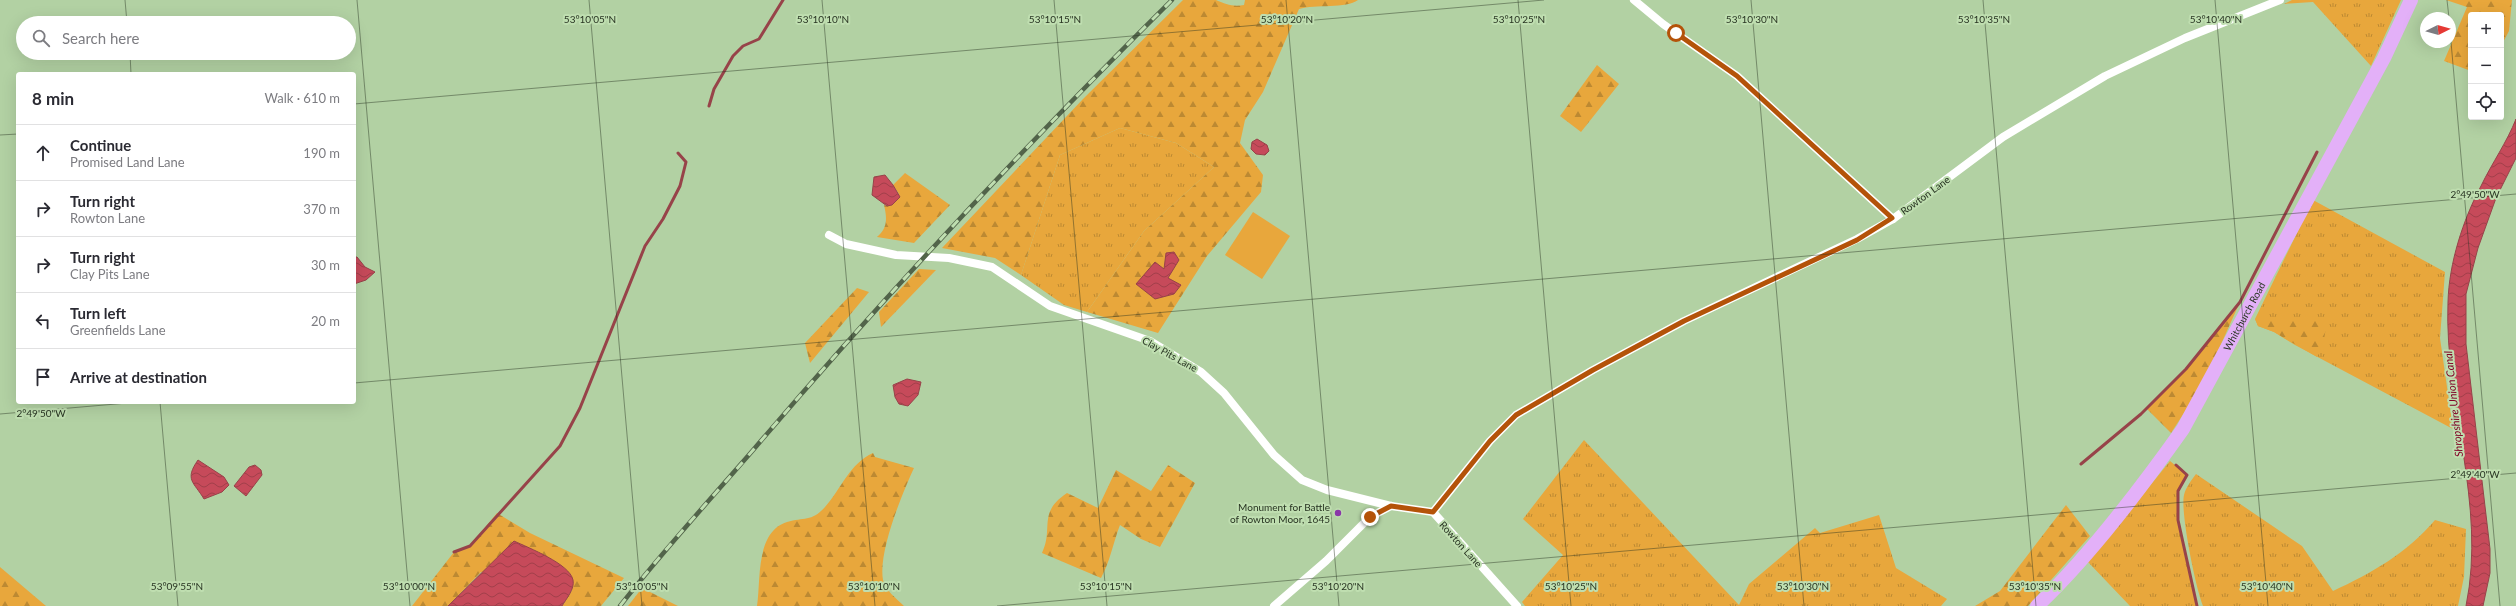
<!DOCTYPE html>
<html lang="en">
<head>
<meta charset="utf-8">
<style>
	:root { --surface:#fff; --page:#f2f2f3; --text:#2b2b33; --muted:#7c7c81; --line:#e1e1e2 }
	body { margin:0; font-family:Lato,sans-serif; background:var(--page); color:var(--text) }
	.controls { position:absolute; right:12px; top:12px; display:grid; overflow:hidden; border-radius:4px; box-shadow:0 4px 16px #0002 }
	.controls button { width:36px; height:36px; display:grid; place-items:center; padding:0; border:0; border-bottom:1px solid var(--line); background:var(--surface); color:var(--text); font:20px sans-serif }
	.compass { position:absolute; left:2420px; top:12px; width:36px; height:36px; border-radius:50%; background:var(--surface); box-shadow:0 4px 16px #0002; rotate:85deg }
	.stop { position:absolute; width:12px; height:12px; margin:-9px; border:3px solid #b45309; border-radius:50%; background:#fff }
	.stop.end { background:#b45309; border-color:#fff; box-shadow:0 1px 4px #0008 }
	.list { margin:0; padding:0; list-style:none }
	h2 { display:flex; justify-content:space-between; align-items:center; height:52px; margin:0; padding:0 16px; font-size:17px }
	h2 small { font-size:13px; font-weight:400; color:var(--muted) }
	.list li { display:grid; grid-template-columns:26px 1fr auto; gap:12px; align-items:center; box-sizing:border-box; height:56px; padding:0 16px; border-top:1px solid var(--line) }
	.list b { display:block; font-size:15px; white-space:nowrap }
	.list p { margin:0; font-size:13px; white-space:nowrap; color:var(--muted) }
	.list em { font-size:13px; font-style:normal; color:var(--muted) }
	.icon { flex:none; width:22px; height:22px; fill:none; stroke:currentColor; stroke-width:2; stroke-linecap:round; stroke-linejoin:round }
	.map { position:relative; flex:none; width:2516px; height:606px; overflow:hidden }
	.search { position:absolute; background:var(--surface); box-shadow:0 4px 16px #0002; left:16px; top:16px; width:340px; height:44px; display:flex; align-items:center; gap:10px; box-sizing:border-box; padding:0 14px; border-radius:22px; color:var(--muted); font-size:15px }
	.panel { position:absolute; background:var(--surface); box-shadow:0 4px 16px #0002; left:16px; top:72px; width:340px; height:332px; border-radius:4px }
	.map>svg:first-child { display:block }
	.grass { fill:url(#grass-tufts) }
	.forest { fill:url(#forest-firs) }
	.pitch { fill:#e8a73c }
	.water { fill:url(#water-waves); stroke:#974349 }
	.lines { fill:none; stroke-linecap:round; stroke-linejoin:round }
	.stream { stroke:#974349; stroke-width:3 }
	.minor { stroke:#fff; stroke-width:8 }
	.trunk { stroke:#e3b0f8; stroke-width:14 }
	.rail-casing { stroke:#52644a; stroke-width:4.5 }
	.rail { stroke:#bfdeb0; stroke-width:3; stroke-dasharray:9; stroke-linecap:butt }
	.route { stroke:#b45309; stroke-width:5 }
	.ticks { fill:none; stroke:#283422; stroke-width:1; stroke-opacity:0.45 }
	.poi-dot { fill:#8a38a8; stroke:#bfdeb0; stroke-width:1.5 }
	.labels { text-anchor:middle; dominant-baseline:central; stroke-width:4; stroke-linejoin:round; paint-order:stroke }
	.street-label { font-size:10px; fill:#283422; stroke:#bfdeb0 }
	.poi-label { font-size:10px; fill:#283422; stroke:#bfdeb0; text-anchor:end }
	.water-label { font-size:11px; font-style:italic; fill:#800327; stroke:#bfdeb0 }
	.ticks-label { font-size:10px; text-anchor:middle; fill:#283422; stroke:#bfdeb0; stroke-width:4; stroke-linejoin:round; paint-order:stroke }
</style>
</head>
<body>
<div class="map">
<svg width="2516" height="606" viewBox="0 0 2516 606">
	<defs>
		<pattern id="grass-tufts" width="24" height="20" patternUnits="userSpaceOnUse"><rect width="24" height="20" fill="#e8a73c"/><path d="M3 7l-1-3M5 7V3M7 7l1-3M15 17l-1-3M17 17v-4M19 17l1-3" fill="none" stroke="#bc8932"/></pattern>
		<pattern id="forest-firs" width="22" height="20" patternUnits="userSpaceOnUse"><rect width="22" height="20" fill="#e8a73c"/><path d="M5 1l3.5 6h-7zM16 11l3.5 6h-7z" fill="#bc8932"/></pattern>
		<pattern id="water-waves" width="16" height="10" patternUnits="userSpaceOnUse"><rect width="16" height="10" fill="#c64a5a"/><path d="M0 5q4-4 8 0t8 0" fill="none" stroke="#a13e4a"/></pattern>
	</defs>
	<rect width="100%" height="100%" fill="#b2d1a3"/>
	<g class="grass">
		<polygon points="2292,0 2401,0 2371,66 2313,2 2284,4"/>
		<polygon points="1120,128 1176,143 1214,167 1144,231 1087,312 1064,305 1021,275 1060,155"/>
		<polygon points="2313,200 2445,272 2440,338 2453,429 2295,345 2274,332 2258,326 2255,319"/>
		<polygon points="1584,440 1739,605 1749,584 1815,528 1820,533 1879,515 1896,568 1947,599 1941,606 1525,606 1522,602 1563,555 1523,519"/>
		<polygon points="2170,461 2187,475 2178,491 2178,520 2197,606 2130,606 2088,562"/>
		<path d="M2196,474L2302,546L2333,591C2372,573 2407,553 2435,520L2466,529L2464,577L2458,606H2203C2196,589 2180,512 2184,495C2186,487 2191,481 2196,474Z"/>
	</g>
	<g class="forest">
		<path d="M1183,0C1192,0 1207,0 1216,0C1226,4 1232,7 1244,5L1245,0H1358C1346,9 1316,4 1299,9L1263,92L1245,120L1240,143L1263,175L1261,192L1207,256L1158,333L1087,312L1144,231L1214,167L1176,143L1120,128L1060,155L1021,275L995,258L942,248L1083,99Z"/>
		<polygon points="2446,0 2512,0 2509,31 2501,46 2501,15 2471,15 2471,71 2444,61 2467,7"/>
		<polygon points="1597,65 1619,84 1581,132 1560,116"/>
		<path d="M905,173L950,205L914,243L877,237C888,228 887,218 884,205L887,206L899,194L893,185Z"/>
		<polygon points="919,269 936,270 881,327 879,312"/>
		<polygon points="857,288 869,292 810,363 805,343"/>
		<polygon points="2240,302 2204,382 2171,433 2146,408 2186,369"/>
		<polygon points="2283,318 2327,322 2323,345 2317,357 2274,332 2258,326 2255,319"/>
		<path d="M873,453L875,457L914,468C902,494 878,552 883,580C885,590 897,599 904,606H757C761,581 755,532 787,522C804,517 812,522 825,507C841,489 850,463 873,453Z"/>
		<path d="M1168,465L1195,483L1160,547L1141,539L1120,525C1113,543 1110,562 1101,578L1042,553C1054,528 1037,513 1067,493L1098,508L1116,470L1151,491Z"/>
		<polygon points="2066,505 2090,536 2028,606 1975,606 2000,591"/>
		<polygon points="497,513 530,533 624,578 601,606 562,606 572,590 481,572 448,606 412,606 454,552 470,546"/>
		<polygon points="0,567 46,606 0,606"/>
		<polygon points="642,588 678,606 628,606"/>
	</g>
	<polygon class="pitch" points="1253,212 1290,236 1262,279 1225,255"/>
	<g class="water">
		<path d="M2516,119V158L2496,198L2478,248L2466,294V344L2490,549V573L2483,606H2466C2487,504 2444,404 2448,302C2449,263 2463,220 2481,186C2492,163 2507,142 2516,119Z"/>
		<polygon points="1257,139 1267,145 1269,151 1265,155 1256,154 1251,149 1252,142"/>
		<polygon points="885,175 893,185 900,197 892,205 887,206 872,195 874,177"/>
		<polygon points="1174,252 1179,260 1168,278 1181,285 1174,294 1155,299 1136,284 1155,262 1164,269 1166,253"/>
		<polygon points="354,257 357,257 365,267 375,272 366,280 354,284"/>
		<polygon points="907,379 921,382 918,395 908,406 899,404 895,397 893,385"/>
		<path d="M198,460L224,477L229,485L222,492L204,499C194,482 184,480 198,460Z"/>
		<polygon points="255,465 261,470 262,475 246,496 234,486 249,467"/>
		<path d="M514,541C529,548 570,564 573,580C575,589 566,599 562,606H448Z"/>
	</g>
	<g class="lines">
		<g class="stream">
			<polyline points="709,106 714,89 733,56 743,46 759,39 783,0"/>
			<polyline points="2081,464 2141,414 2186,369 2240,302 2317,152"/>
			<polyline points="2176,465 2187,475 2178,491 2178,520 2197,606"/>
			<polyline points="454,552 470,546 560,446 580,408 645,246 663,219 680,186 686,162 678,153"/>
		</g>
		<g class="minor">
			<polyline points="1634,0 1663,24 1737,76 1893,219"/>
			<polyline points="829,235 846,244 896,255 949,258 992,267 1050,306 1150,341 1201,372 1224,393 1274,455 1302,480 1327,490 1391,506 1433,512"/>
			<polyline points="1433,512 1490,441 1516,415 1593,370 1684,321 1857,239 1893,219 2003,137 2105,76 2185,38 2280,0"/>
			<polyline points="1433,512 1517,606"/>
			<polyline points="1274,606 1326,561 1370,517 1391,506"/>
		</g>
		<path class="trunk" id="s1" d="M2037,606C2090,556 2141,488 2183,429L2384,58L2411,0"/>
		<g class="rail-casing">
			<path id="rail" d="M620,606C662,552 709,501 754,449C887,293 1027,144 1172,0"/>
		</g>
		<use href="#rail" class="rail"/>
	</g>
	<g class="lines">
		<polyline class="route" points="1370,517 1391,506 1433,512 1490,441 1516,415 1593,370 1684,321 1857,240 1892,218 1737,76 1676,33"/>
	</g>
	<path class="ticks" d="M125,0L127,23M357,0L410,606M589,0L642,606M822,0L875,606M1054,0L1107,606M1286,0L1339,606M1518,0L1571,606M1751,0L1804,606M1983,0L2036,606M2215,0L2268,606M2447,0L2449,18M2450,30L2500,606M130,53L131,74M354,104L1544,0M0,135L18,134M354,383L2516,194M160,402L178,606M0,414L139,402M997,606L2516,473"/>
	<circle class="poi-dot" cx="1338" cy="513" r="4"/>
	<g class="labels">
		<g class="street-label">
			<text transform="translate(1925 195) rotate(-36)">Rowton Lane</text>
			<text stroke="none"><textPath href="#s1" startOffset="358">Whitchurch Road</textPath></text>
			<text transform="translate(1170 354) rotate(29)">Clay Pits Lane</text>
			<text transform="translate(1461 544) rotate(48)">Rowton Lane</text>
		</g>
		<g class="poi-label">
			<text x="1330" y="507">Monument for Battle<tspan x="1330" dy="12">of Rowton Moor, 1645</tspan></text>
		</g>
		<g class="water-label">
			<text transform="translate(2453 404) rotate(-96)">Shropshire Union Canal</text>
		</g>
	</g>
	<g class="ticks-label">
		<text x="590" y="23">53°10'05"N</text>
		<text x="823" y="23">53°10'10"N</text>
		<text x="1055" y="23">53°10'15"N</text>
		<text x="1287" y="23">53°10'20"N</text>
		<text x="1519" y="23">53°10'25"N</text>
		<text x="1752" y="23">53°10'30"N</text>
		<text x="1984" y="23">53°10'35"N</text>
		<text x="2216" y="23">53°10'40"N</text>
		<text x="2475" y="198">2°49'50"W</text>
		<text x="41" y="417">2°49'50"W</text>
		<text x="2475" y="478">2°49'40"W</text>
		<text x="177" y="590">53°09'55"N</text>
		<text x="409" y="590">53°10'00"N</text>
		<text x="642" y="590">53°10'05"N</text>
		<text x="874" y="590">53°10'10"N</text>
		<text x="1106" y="590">53°10'15"N</text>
		<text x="1338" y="590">53°10'20"N</text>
		<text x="1571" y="590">53°10'25"N</text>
		<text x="1803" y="590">53°10'30"N</text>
		<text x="2035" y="590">53°10'35"N</text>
		<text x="2267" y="590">53°10'40"N</text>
	</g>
</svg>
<div class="controls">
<button>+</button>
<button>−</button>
<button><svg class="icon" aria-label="locate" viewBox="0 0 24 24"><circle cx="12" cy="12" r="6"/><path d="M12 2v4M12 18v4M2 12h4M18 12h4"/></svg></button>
</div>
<svg class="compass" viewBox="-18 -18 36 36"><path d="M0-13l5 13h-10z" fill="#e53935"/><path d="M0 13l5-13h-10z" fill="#7c7c81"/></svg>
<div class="stop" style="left:1676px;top:33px"></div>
<div class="stop end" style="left:1370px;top:517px"></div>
<div class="search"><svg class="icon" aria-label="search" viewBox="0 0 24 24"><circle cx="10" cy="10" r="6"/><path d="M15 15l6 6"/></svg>Search here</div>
<section class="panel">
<h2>8 min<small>Walk · 610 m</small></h2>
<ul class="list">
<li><svg class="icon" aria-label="ahead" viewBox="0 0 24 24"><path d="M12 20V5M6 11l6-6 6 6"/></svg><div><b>Continue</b><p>Promised Land Lane</p></div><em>190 m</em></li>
<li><svg class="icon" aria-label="right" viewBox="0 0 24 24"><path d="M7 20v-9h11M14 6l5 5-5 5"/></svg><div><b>Turn right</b><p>Rowton Lane</p></div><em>370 m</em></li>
<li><svg class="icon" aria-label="right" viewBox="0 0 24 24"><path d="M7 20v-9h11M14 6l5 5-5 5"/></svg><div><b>Turn right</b><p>Clay Pits Lane</p></div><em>30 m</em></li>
<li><svg class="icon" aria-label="left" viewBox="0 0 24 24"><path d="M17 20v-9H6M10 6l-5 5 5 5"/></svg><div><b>Turn left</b><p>Greenfields Lane</p></div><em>20 m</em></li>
<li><svg class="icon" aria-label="arrive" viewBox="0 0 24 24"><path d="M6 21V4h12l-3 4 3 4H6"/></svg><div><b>Arrive at destination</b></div></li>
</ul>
</section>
</div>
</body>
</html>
